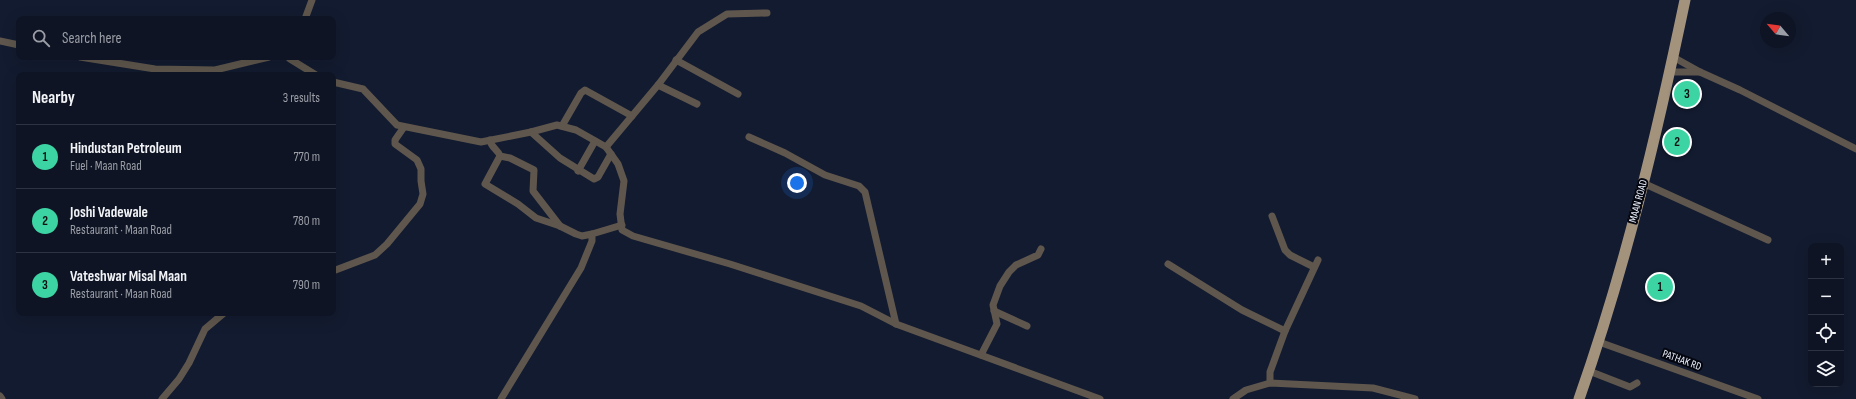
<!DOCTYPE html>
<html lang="en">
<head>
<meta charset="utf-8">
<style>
	:root { --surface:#0e1424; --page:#1c2131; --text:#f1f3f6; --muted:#9b9ea6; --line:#2e3341; --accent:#3dd4a3 }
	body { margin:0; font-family:"Sofia Sans Condensed",sans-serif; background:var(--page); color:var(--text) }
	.controls { position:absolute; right:12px; bottom:12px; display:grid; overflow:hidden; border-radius:8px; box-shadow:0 4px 16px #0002 }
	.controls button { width:36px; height:36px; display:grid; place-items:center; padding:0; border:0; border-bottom:1px solid var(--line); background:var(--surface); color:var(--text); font:20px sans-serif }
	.compass { position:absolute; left:1760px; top:12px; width:36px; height:36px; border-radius:50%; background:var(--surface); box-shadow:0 4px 16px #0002; rotate:299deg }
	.you { position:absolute; left:797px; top:183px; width:14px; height:14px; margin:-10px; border:3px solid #fff; border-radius:50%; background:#1a73e8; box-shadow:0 0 0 6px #1a73e833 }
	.badge { display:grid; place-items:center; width:26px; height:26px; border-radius:50%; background:var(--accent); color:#111; font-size:13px; font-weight:700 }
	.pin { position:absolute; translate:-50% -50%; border:2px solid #fff; box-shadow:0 1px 4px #0006 }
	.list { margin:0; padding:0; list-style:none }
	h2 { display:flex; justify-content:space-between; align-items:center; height:52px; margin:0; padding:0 16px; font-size:17px }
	h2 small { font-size:13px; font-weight:400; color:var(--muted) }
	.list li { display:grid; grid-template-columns:26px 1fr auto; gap:12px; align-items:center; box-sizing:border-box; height:64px; padding:0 16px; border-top:1px solid var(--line) }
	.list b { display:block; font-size:15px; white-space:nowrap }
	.list p { margin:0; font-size:13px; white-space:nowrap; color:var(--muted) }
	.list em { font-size:13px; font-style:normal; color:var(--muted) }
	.icon { flex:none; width:22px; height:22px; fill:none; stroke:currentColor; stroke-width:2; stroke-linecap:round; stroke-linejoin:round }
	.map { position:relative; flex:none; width:1856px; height:399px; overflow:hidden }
	.search { position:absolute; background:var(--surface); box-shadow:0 4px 16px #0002; left:16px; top:16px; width:320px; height:44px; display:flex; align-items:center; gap:10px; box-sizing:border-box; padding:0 14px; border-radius:8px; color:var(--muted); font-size:15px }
	.panel { position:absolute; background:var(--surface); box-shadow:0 4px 16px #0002; left:16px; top:72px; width:320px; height:244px; border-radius:8px }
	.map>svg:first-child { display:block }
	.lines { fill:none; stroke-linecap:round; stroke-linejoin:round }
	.minor { stroke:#5f574d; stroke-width:7 }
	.primary { stroke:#a3937d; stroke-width:11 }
	.labels { text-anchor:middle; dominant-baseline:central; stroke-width:4; stroke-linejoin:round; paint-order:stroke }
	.street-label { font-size:11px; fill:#ecf1fd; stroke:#04060f }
</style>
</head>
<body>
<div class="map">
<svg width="1856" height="399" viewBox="0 0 1856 399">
	<rect width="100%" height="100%" fill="#131b30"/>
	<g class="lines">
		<g class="minor">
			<polyline points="305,19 312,0"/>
			<polyline points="0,41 19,45"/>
			<polyline points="80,57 155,69 215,70 269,57"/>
			<polyline points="288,57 290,59 316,75"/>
			<polyline points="1673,57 1700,72 1740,90 1856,149"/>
			<polyline points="676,60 738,94"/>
			<polyline points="1669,72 1700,72"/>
			<polyline points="333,82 363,89 397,125 481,142 531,132 557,125 576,130 606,147 618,164 624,181 620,214 622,230 633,236 730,264 861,306 896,324 1100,399"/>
			<polyline points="658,85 697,104"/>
			<polyline points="562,126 581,93 585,90 632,116"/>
			<polyline points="531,132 560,158 594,179 598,177 611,154"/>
			<polyline points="749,137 785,153 825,175 859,186 865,192 896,324"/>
			<path d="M490,140C491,148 498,149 500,156L485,184L518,204L536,218L560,226L576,234L582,236L592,234"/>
			<polyline points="606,147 658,85 698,32 727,14 767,13"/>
			<polyline points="500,156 510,158 534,170 533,191 560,226"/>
			<polyline points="578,171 595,141"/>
			<polyline points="1643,183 1768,240"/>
			<polyline points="1272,216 1285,250 1290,255 1314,267"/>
			<polyline points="1168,264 1242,310 1285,331"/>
			<polyline points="333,271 375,255 387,244 420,204 423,194 421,181 421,169 417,160 395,144 395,140 404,127"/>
			<polyline points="994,311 1027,326"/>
			<polyline points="1599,342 1758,399"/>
			<polyline points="981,355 997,324 993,305 1000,286 1009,272 1016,265 1038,255 1041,249"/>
			<polyline points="1589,371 1630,387 1637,383"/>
			<polyline points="1270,383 1270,372 1285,331 1318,260"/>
			<polyline points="0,396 2,399"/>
			<polyline points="162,399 179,379 189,363 205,329 224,313"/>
			<polyline points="501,399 581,268 592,241 592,234 622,225"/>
			<polyline points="1233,399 1246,390 1270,383 1373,388 1415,399"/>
		</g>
		<path class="primary" d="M1579,399C1625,269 1657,134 1685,0"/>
	</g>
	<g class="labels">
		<g class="street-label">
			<text transform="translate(1638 201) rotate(-75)">MAAN ROAD</text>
			<text transform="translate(1682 360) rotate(20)">PATHAK RD</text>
		</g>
	</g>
</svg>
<div class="controls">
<button>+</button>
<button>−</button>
<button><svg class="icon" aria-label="locate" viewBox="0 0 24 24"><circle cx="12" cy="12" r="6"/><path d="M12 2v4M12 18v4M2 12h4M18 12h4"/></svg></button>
<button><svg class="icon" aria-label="layers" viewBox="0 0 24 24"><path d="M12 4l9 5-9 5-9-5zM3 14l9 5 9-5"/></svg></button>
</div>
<svg class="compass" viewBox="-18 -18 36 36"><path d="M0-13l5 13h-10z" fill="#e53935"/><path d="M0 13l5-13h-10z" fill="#9b9ea6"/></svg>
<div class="you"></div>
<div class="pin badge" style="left:1660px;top:287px">1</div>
<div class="pin badge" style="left:1677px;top:142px">2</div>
<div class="pin badge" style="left:1687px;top:94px">3</div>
<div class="search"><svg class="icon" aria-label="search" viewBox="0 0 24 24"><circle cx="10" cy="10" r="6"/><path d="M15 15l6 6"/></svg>Search here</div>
<section class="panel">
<h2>Nearby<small>3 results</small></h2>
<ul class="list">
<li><span class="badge">1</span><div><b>Hindustan Petroleum</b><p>Fuel · Maan Road</p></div><em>770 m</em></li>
<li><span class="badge">2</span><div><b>Joshi Vadewale</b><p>Restaurant · Maan Road</p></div><em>780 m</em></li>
<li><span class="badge">3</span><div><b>Vateshwar Misal Maan</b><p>Restaurant · Maan Road</p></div><em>790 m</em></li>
</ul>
</section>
</div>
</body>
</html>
